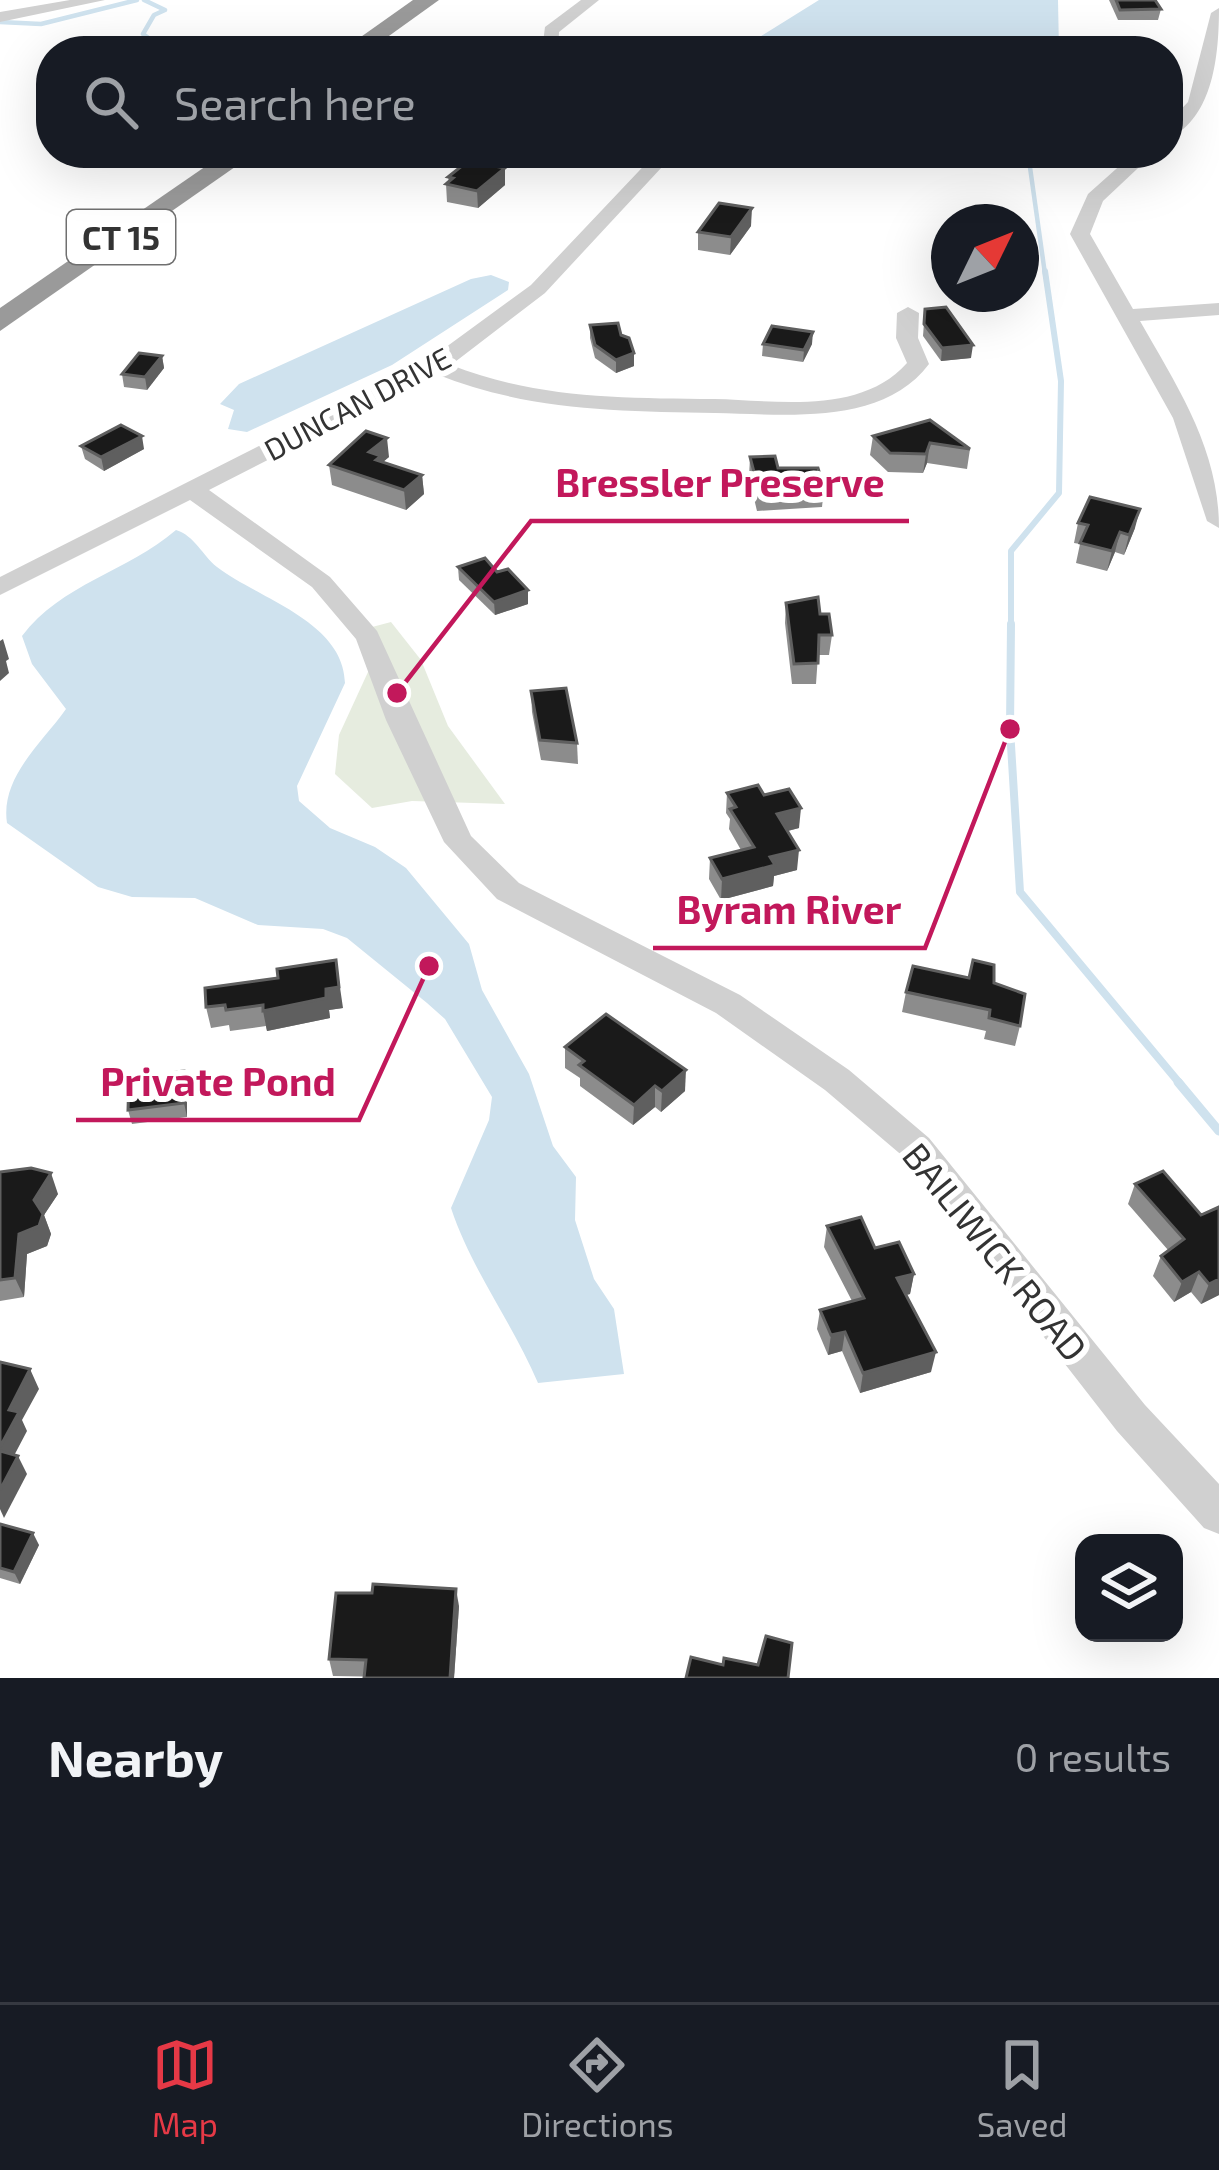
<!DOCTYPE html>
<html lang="en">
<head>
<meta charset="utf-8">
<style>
	:root { --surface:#171b24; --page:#242831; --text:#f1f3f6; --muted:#9ea1a6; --line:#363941; --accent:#e63946 }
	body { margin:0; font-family:"Exo 2",sans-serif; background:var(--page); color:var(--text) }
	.controls { position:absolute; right:36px; bottom:36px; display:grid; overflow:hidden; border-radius:24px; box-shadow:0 12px 48px #0002 }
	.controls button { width:108px; height:108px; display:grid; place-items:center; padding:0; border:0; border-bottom:3px solid var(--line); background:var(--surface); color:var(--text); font:60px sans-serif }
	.compass { position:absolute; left:931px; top:204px; width:108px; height:108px; border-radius:50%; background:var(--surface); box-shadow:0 12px 48px #0002; rotate:47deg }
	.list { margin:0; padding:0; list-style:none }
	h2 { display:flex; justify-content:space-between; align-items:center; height:156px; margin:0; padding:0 48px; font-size:51px }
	h2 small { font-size:39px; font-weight:400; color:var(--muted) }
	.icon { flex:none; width:66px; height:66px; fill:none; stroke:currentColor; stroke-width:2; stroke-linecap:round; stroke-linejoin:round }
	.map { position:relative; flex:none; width:1219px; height:1678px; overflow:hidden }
	.search { position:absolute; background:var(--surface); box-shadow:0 12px 48px #0002; left:36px; right:36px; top:36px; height:132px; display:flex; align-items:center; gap:30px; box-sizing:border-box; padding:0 42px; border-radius:48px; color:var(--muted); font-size:45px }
	.sheet { height:324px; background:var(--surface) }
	nav { display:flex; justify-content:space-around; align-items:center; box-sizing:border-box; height:168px; border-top:3px solid var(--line); background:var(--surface); font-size:33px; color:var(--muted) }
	nav a { display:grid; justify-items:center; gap:6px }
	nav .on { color:var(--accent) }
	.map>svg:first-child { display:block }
	.green { fill:#e6ecdf }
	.water { fill:#cfe2ee }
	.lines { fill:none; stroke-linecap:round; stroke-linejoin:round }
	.stream-far3 { stroke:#cfe2ee; stroke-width:4.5 }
	.stream-far2 { stroke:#cfe2ee; stroke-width:6 }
	.stream-far1 { stroke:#cfe2ee; stroke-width:8 }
	.stream { stroke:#cfe2ee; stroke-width:9 }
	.minor { fill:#d0d0d0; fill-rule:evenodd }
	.highway { fill:#9a9a9a; fill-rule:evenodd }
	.wall { fill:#8c8c8c }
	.shaded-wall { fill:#5f5f5f }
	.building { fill:#1a1a1a; stroke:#5f5f5f; stroke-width:3 }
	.labels { text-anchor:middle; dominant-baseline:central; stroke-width:12; stroke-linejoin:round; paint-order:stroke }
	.far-street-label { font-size:30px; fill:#333; stroke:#fff }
	.shield { fill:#fff; stroke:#707070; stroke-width:3 }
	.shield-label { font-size:33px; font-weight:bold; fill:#333 }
	.street-label { font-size:36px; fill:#333; stroke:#fff }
	.leader { fill:none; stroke:#c2185b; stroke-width:4.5 }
	.callout-dot { fill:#c2185b; stroke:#fff; stroke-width:4.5 }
	.callout-label { font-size:39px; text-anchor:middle; font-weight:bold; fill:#c2185b; stroke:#fff; stroke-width:12; stroke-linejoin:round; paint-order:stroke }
</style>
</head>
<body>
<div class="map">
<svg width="1219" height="1678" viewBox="0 0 1219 1678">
	<rect width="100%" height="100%" fill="#fff"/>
	<polygon class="green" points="391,622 421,660 448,726 505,804 412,801 372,808 335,774 339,735 374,659 357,631"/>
	<g class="water">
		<polygon points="819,0 1058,0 1059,51 737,51"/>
		<polygon points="491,275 509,282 508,290 392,365 247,432 228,429 234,410 220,404 239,384 471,279"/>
		<path d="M176,530C195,536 202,555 217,567C257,598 344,621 345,683L297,786L299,801L330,828L375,847L406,868L469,944L482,990L529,1074L553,1146L576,1177L575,1220L594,1279L614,1309L624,1374L538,1383C512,1322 472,1271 451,1208L489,1120L492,1097L445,1019L427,1003L347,938L323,929L258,925L195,898L132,897L98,887L7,823C0,777 43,742 66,709L32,664L22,636C61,584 127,572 176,530Z"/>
	</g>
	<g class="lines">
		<g class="stream-far3">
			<polyline points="144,0 165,10 154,15 143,34 153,41 304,50"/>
			<polyline points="0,22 41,24 137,0"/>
			<polyline points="1028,153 1045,274"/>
		</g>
		<polyline class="stream-far2" points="1011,627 1011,551 1059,493 1061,381 1045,271"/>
		<polyline class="stream-far1" points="1011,624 1010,729 1020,892 1181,1085"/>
		<polyline class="stream" points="1178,1082 1219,1131"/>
		<g class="minor">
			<polygon points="70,0 105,0 0,22 0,12"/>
			<polygon points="581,0 599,0 559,32 558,51 542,51 545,27"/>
			<path d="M1219,8C1219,54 1214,117 1168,139V123L1188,102L1211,13Z"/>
			<path d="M656,153H675L545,293L451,365C538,399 622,398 714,399C774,400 860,416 907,363L896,338L897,313L908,307L919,313L918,338L929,364C882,427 783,414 715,413C617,411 528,411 436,374L209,490L330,577L377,631L471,836L519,883L740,995L849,1070L929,1138L1145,1405L1219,1484V1534L1204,1528L1117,1431L905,1158L825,1090L716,1013L497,899L444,842L386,720L356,639L312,587L190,500L0,595V577L427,361L531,285Z"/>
			<path d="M1134,153H1154L1103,201L1090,234L1133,309L1219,303V315L1140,321C1178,388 1219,449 1219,528L1207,521L1173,418L1070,234L1088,194Z"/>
		</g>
		<g class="highway">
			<polygon points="413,0 439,0 368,51 341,51"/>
			<polygon points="225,153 255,153 0,331 0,308"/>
		</g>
	</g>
	<g class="wall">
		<polygon points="1109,0 1155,0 1161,9 1158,20 1118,20"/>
		<polygon points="448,177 505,185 478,208 447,202 446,184 449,182"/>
		<polygon points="751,226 730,255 698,250 698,232"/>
		<polygon points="925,309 971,358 941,361 923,336"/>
		<polygon points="590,325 621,335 634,353 634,366 616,373 595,358 590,338"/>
		<polygon points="763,344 812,344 803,362 762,356"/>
		<polygon points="162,356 164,368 147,390 124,387 122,374"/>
		<polygon points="873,436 970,449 967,469 927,463 923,473 888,472 870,455"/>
		<polygon points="81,446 144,449 104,471 85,459"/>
		<polygon points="389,457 382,462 422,475 424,494 406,510 332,485 329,465"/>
		<polygon points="750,457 824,488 822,507 757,511 749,477"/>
		<polygon points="1078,523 1135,528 1124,555 1115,552 1107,571 1076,563 1080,544 1074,543"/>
		<polygon points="458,567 497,572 528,590 528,604 495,615 459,580"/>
		<polygon points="786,603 820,614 832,635 829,655 818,655 816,684 792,684 785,623"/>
		<polygon points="531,691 577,743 578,764 541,760 532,712"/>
		<polygon points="727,793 764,795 799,828 788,831 797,870 774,876 773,886 721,900 709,879 710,858 741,850 729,829 730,819 726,813"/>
		<polygon points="994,983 1020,1026 1015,1046 984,1039 986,1031 902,1012 906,992"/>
		<polygon points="205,988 343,1008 329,1010 330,1018 267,1031 266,1026 230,1031 229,1025 211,1028 206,1007"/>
		<polygon points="565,1047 685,1091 661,1112 655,1107 633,1125 580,1086 580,1078 565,1068"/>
		<polygon points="187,1085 187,1117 132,1124 128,1110"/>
		<polygon points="0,1172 58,1194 44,1215 51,1234 47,1246 27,1254 24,1297 0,1301"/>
		<polygon points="1135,1184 1201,1215 1219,1207 1219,1295 1201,1304 1191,1292 1174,1302 1153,1276 1161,1256 1168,1250 1128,1204"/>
		<polygon points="827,1226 875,1248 914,1274 910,1294 906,1295 931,1372 860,1393 842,1351 828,1355 817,1329 820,1310 852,1301 824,1247"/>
		<polygon points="0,1524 39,1545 20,1584 0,1578"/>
		<polygon points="459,1606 454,1678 333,1676 329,1659"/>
	</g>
	<g class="shaded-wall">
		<polygon points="505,168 505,185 478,208 477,191"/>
		<polygon points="752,208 751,226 730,255 731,237"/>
		<polygon points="813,332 812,344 803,362 804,350"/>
		<polygon points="973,345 971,358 941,361 942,348"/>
		<polygon points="634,353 634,366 616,373 616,360"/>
		<polygon points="162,356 164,368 147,390 145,377"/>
		<polygon points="142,436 144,449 104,471 101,457"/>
		<polygon points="387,438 389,457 382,463 383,476 369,452"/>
		<polygon points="930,443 927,463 923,473 926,454"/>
		<polygon points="422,475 424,494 406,510 404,490"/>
		<polygon points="1140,509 1135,528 1124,555 1129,535"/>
		<polygon points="1120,532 1115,552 1107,571 1112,551"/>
		<polygon points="528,590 528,604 495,615 494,602"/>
		<polygon points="3,639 9,659 6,661 9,673 0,681 0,641"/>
		<polygon points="801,808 799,828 775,834 777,814"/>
		<polygon points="799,850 797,870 774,876 773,886 721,900 722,879 770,857"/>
		<polygon points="336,960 343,1008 329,1010 330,1018 267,1031 263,1011 326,989"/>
		<polygon points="686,1070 685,1091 661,1112 662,1091"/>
		<polygon points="184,1071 187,1085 187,1117 184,1103"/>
		<polygon points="655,1086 655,1107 633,1125 634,1105"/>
		<polygon points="51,1173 58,1194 44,1215 51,1234 47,1246 27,1254 24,1297 15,1278 19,1234 34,1200"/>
		<polygon points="1199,1272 1191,1292 1174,1302 1182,1282"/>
		<polygon points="914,1274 910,1294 893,1298 897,1278"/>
		<polygon points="1219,1279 1219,1295 1201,1304 1209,1284"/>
		<polygon points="845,1332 842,1351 828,1355 831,1335"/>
		<polygon points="936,1352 931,1372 860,1393 863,1373"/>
		<polygon points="30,1369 39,1389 22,1420 27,1431 7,1469 0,1455 0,1447 9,1410"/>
		<polygon points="18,1456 27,1474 4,1518 0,1509 0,1490"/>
		<polygon points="33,1533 39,1545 20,1584 14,1572"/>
		<polygon points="456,1589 459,1606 454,1678 450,1678"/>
	</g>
	<g class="building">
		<polygon points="1116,0 1155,0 1161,9 1120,10"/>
		<polygon points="468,161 505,168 477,191 446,184 453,178 448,177"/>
		<polygon points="719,203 752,208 731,237 698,232"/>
		<polygon points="946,307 973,345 942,348 924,324 925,309"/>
		<polygon points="618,323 621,335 629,338 634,353 616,360 595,345 590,325"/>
		<polygon points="772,326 813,332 804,350 763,344"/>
		<polygon points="139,353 162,356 145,377 122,374"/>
		<polygon points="930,420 970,449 930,443 926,454 890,453 873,436"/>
		<polygon points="121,425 142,436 101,457 81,446"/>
		<polygon points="366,431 387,438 369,452 381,456 376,460 422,475 404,490 329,465"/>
		<polygon points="775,456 778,468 818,468 824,488 759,491 750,457"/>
		<polygon points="1090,497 1140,509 1129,535 1120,532 1112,551 1080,543 1088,525 1078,523"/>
		<polygon points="485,558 497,572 508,569 528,590 494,602 458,567"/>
		<polygon points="818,597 820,614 829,614 832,635 819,635 818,663 794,664 786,603"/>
		<polygon points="566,688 577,743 540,740 531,691"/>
		<polygon points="758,785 764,795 789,789 801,808 777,814 799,850 770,857 775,865 722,879 710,858 754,847 730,809 736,807 727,793"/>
		<polygon points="336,960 339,987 326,989 326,998 263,1011 263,1005 226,1010 225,1005 206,1007 205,988 278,978 277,969"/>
		<polygon points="973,960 994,965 994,983 1025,994 1020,1026 989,1018 990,1010 906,992 913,966 969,978"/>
		<polygon points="606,1014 686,1070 662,1091 655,1086 634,1105 579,1065 584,1061 565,1047"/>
		<polygon points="184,1071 184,1103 128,1110 129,1078"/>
		<polygon points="31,1168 51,1173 34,1200 43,1214 39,1226 19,1234 15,1278 0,1280 0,1172"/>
		<polygon points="1163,1171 1201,1215 1219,1207 1219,1279 1209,1284 1199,1272 1182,1282 1161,1256 1184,1239 1135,1184"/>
		<polygon points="861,1217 875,1248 899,1242 914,1274 897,1278 936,1352 863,1373 845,1332 831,1335 820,1310 864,1298 827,1226"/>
		<polygon points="0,1362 30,1369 9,1410 19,1412 0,1447"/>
		<polygon points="0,1451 18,1456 0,1490"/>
		<polygon points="0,1524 33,1533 14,1572 0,1568"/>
		<polygon points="373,1584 456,1589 450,1678 364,1678 366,1660 329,1659 336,1593 372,1593"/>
		<polygon points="766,1636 792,1643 788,1678 686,1678 691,1657 723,1665 724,1658 758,1665"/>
	</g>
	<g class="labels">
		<g class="far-street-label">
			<text transform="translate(357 403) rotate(-28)">DUNCAN DRIVE</text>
		</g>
		<rect class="shield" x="67" y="210" width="108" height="54" rx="9"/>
		<g class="shield-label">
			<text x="121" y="237">CT 15</text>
		</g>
		<g class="street-label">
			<text transform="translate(996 1251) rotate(51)">BAILIWICK ROAD</text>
		</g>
	</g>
	<path class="leader" d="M397 693L531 521H909M1010 729L925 948H653M429 966L359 1120H76"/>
	<g class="callout-dot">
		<circle cx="397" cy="693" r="12"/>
		<circle cx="1010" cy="729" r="12"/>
		<circle cx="429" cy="966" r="12"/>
	</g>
	<g class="callout-label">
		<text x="720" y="497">Bressler Preserve</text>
		<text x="789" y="924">Byram River</text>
		<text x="218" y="1096">Private Pond</text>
	</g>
</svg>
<div class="controls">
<button><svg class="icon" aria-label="layers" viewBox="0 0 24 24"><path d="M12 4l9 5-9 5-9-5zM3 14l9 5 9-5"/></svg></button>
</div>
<svg class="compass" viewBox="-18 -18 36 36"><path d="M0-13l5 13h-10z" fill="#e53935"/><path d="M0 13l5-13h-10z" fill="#9ea1a6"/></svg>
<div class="search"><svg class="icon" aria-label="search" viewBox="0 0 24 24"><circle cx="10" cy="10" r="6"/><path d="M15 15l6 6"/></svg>Search here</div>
</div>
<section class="sheet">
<h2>Nearby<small>0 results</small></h2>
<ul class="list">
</ul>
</section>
<nav>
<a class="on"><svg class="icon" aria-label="map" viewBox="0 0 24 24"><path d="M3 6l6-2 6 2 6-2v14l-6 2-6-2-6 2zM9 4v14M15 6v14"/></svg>Map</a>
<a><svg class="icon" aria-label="directions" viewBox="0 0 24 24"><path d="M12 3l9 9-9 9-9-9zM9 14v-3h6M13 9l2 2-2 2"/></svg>Directions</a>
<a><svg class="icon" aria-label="saved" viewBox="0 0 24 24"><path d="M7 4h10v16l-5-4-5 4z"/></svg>Saved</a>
</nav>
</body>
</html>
